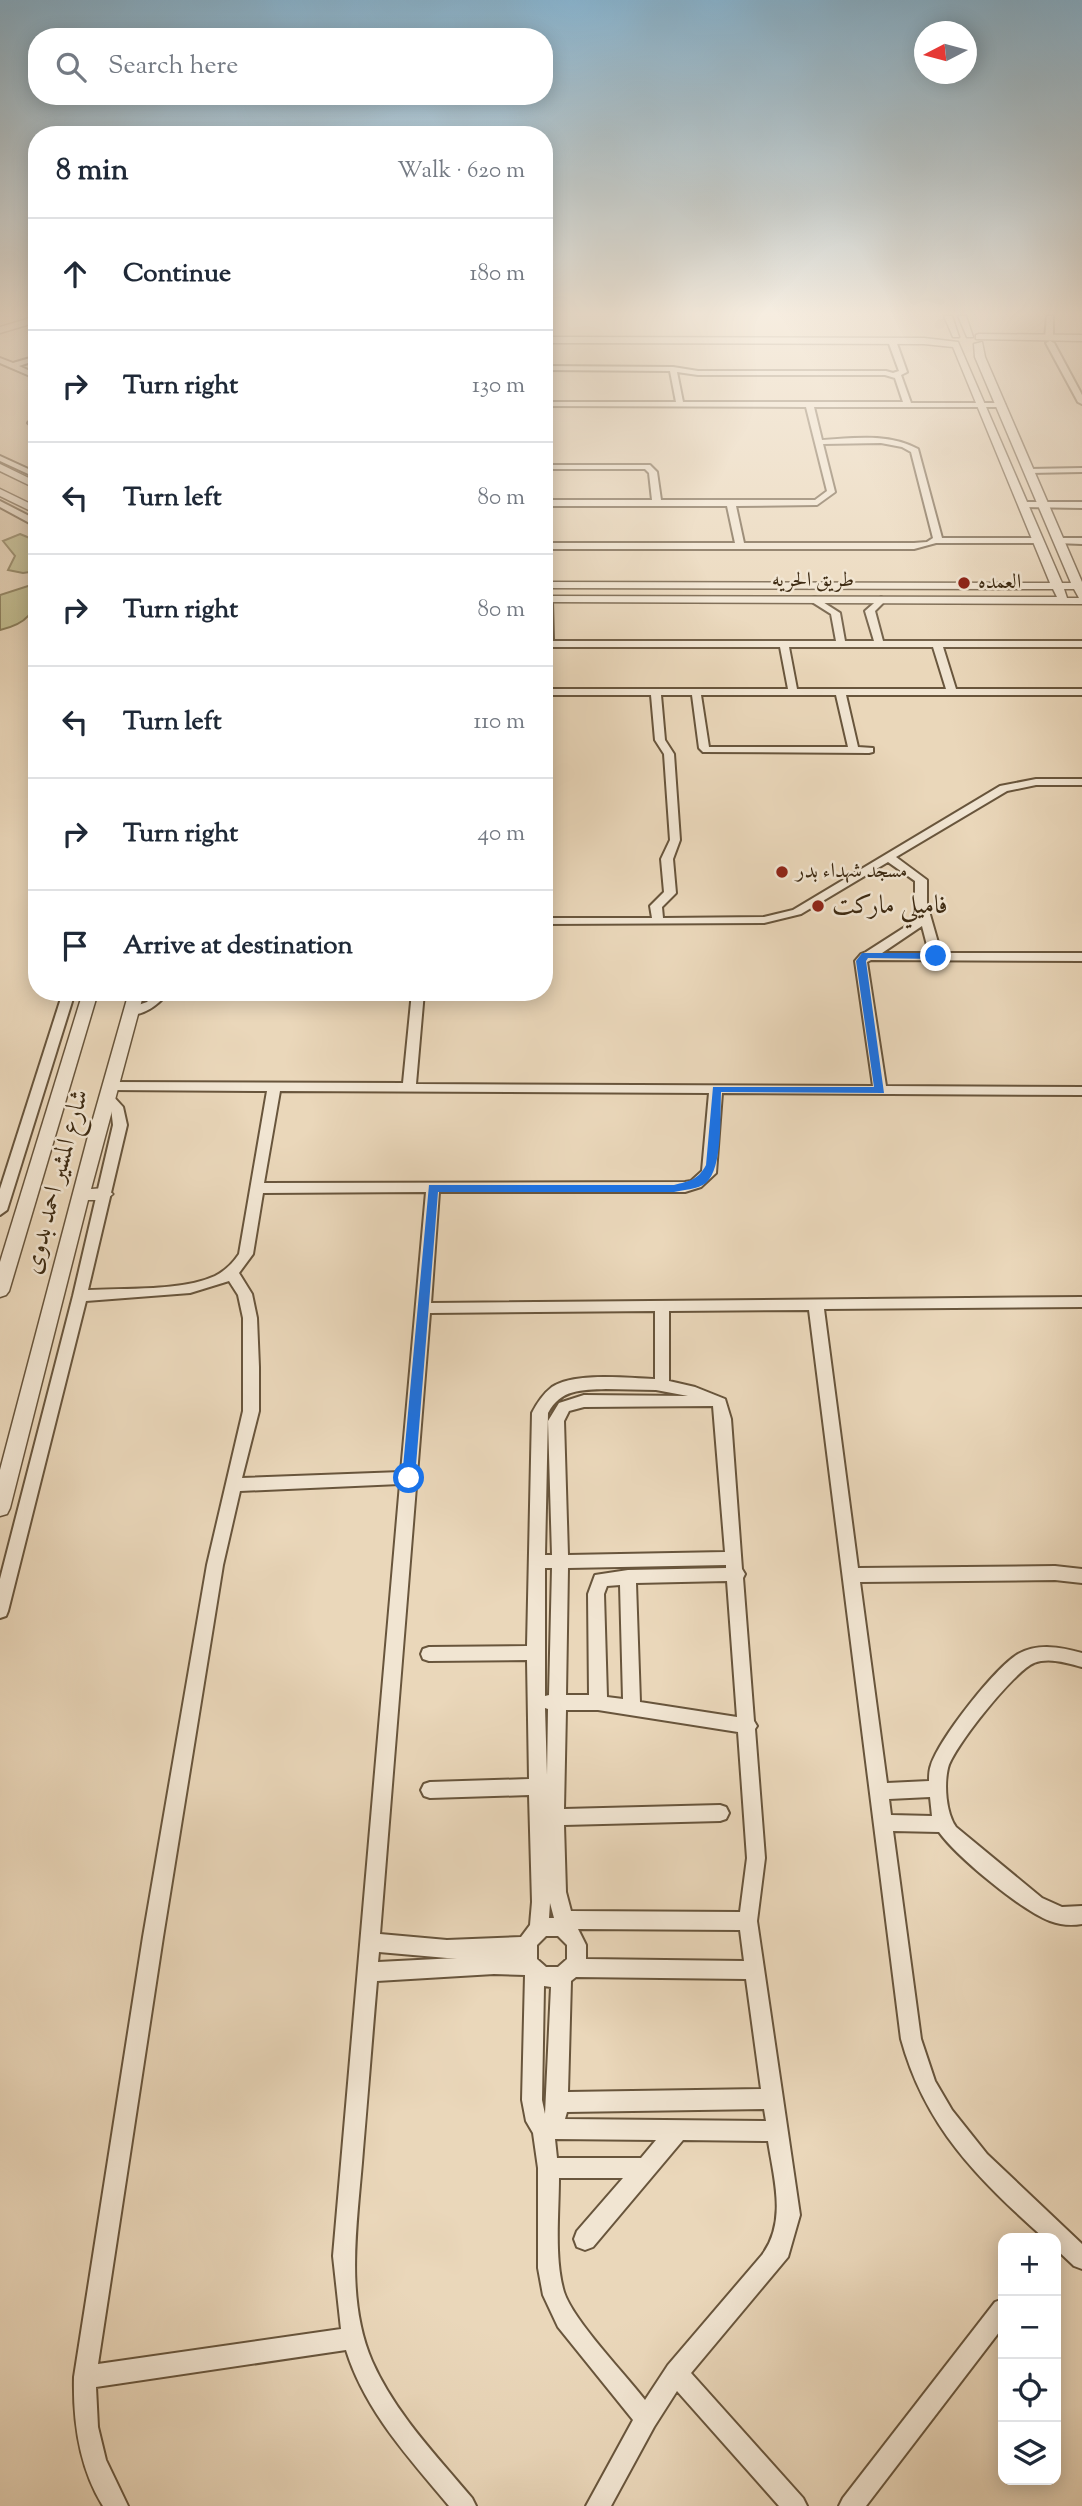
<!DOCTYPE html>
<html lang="en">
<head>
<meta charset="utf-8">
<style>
	:root { --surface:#fff; --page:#f2f2f3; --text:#1f2937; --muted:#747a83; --line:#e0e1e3 }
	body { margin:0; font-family:"Sorts Mill Goudy",Amiri,serif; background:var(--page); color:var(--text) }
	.controls { position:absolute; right:21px; bottom:21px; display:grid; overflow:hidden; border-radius:14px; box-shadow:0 4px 18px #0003 }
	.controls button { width:63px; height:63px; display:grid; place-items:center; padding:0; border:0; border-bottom:2px solid var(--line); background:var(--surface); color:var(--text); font:35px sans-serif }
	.compass { position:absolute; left:914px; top:21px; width:63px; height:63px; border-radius:50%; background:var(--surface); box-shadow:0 4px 18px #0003; rotate:264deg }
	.stop { position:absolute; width:21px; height:21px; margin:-16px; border:5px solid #1a73e8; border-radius:50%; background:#fff }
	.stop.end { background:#1a73e8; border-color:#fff; box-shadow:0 2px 7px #0008 }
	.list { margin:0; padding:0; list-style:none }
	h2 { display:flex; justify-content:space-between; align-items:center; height:91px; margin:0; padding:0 28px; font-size:30px }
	h2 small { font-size:23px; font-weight:400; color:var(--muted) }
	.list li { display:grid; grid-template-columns:46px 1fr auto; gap:21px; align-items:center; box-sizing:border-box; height:112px; padding:0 28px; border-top:2px solid var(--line) }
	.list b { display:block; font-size:26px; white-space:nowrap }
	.list em { font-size:23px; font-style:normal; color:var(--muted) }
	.icon { flex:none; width:38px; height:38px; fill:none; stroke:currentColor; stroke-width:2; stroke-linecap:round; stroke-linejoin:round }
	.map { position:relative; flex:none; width:1082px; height:2506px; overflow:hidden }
	.search { position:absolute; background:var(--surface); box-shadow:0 4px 18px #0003; left:28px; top:28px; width:525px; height:77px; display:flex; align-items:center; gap:18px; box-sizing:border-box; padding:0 24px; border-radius:28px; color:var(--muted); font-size:26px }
	.panel { position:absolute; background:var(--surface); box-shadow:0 4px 18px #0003; left:28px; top:126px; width:525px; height:875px; border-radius:28px }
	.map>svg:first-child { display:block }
	.green { fill:#bebc8b; stroke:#7e734e; stroke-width:2 }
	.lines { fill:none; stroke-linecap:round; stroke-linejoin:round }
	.minor-casing { stroke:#68553c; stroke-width:4 }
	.tertiary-casing { stroke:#68553c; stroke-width:3 }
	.minor { fill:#f1e5d2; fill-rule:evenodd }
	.tertiary { fill:#f1e5d2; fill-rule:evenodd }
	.route { fill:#1a73e8 }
	.poi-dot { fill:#8f2418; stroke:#f1e5d2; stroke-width:2.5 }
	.labels { text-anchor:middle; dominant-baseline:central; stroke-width:5; stroke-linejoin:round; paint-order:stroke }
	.far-street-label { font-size:21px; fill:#3d2a12; stroke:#f1e5d2 }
	.far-poi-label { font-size:21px; fill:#3d2a12; stroke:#f1e5d2; text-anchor:start }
	.poi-label { font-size:26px; fill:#3d2a12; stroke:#f1e5d2; text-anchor:start }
	.street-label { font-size:26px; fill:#3d2a12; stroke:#f1e5d2 }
</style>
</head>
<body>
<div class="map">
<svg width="1082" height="2506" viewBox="0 0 1082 2506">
	<rect width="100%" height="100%" fill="#ead7ba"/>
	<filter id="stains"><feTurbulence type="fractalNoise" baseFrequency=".00286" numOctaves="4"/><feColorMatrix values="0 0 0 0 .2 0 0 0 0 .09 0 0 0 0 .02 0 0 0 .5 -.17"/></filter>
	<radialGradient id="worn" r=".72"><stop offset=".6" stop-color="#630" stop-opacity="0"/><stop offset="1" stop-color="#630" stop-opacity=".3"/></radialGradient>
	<g class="green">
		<polygon points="20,534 37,541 37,571 23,573 8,570 15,556 3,541"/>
		<path d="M28,586H37C37,613 26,624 0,630V595Z"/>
	</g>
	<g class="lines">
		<g class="minor-casing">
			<g id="minor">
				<polygon points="1047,316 1053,316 1053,338 1049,340 1045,338"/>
				<path d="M892,339L896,341L907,372L901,375L911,403H1001L1005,405L1001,407H814L822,440C855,438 888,433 918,449L942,538H1039L1042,539V543H936L914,549H544V543H735L727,506H544V500H652L649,473L645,469H544V465H650L657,472L661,500H815L827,491L806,407L544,406V402H676L670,371L544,370V366L673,367L698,371H886L893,373L899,371L888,341ZM677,372L698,375H885L895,378L903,402H683ZM881,443L902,447L911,452L933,538L927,542L914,543H744L736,506L817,505L835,492L823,444Z"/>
				<polygon points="1050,341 1054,343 1082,395 1082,404 1078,402 1046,343"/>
				<polygon points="37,356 37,360 19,366 37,374 37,379 0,363 0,358 13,363"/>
				<polygon points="34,417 37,417 37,430 28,423"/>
				<polygon points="0,456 37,473 37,478 0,461"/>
				<polygon points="1082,468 1082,472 1029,473 1025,471 1029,469"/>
				<polygon points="0,501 37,520 37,527 0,507"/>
				<polygon points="1024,502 1082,502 1082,508 1021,507 1020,505"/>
				<polygon points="1059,538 1082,538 1082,544 1056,543 1056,539"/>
				<path d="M544,597L552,599L553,641H836L831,614L812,602V598L815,597L840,613L845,641H874L865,611L881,597L886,600L875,611L883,641H1082V647H943L956,689H1082V695H846L858,747L873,748V752L869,753L703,752L699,748L692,695H661L665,740L674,754L680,840L673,859L676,893L662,907L663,918L764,917L793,910L1000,786L1036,779H1082V785H1036L1007,791L896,857L927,880V904L941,953H1082V961L871,960L867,962L886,1086L1082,1087V1095L722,1093L716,1173L701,1187L685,1192H439L431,1303L1082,1297V1307L824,1309L858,1568L1055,1566L1082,1569V1583L1055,1580L860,1582L887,1783L929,1781C929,1776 929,1770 931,1765C940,1738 994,1669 1018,1654C1038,1643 1061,1647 1082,1653V1667C1067,1663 1049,1657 1034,1663C1015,1670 952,1749 948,1768C944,1785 946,1813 956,1827L1042,1898L1062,1907L1082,1906V1924C1070,1926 1061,1925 1050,1921C1022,1911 956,1856 939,1832L893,1831L921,2039L935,2081L952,2110L987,2154L1082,2244V2269L1074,2266L1056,2249V2238H1044C978,2179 925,2127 901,2039L809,1310L669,1311V1381L695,1387L725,1399L731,1419L742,1569L745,1574L743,1578L754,1721L757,1726L755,1729L765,1858L757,1921L800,2215L788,2257L691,2373L803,2498L807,2506H779L677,2391L654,2427L611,2506H586L633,2420L558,2327L543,2295L538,2268V2168L533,2133L526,2121L522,2100L525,1975L494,1974L377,1981C372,2037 368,2094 363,2150C358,2219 344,2296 372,2361C395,2413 436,2455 472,2498L476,2506H449C409,2458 365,2411 346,2350L96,2387L98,2427L106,2460L128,2506H103C79,2467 73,2422 74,2377L143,1937L207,1565L243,1411V1318L238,1295L229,1281L190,1293L86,1301L8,1611L6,1616L0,1618V1579L73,1296L113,1125L111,1108L101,1098L102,1095H112L123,1107L127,1125L88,1290C125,1288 183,1291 215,1276C225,1271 233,1263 239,1254L267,1091L110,1090L104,1086L110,1082L403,1083L412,992H424L416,1084L873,1086L855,961L861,954L866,952L919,918L915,904V881L888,862L801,914L764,923L544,924V918H652L650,906L664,892L661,859L670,840L664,754L655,740L651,695H544V689H788L780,647H544ZM789,647H933L946,689H797ZM701,695H836L848,747H709ZM922,926L929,953H882ZM280,1091L709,1093L702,1171L691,1181L685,1182L264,1183ZM426,1192L401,1472L242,1478L259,1411V1367L257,1318L252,1294L239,1273L253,1254L263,1193ZM655,1311V1379C627,1378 575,1372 552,1387C543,1394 537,1403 532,1413L527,1646L429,1647L423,1649L421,1654L423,1659L429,1661L527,1660L529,1779L430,1782L424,1784L421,1790L424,1796L430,1798L529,1795L532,1902L530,1925L521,1937L447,1940L380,1934L430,1313ZM606,1389L656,1390L688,1396L584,1395L559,1403L548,1421L552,1555H545L548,1413C561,1389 581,1390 606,1389ZM713,1406L725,1552L568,1555L564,1421L569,1411L584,1407ZM400,1484L333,2256L341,2329L98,2364L163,1937L223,1565L240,1491ZM726,1565V1568L628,1570L595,1575L588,1594L589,1695H566L568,1568ZM545,1568H552L549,1695L545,1696ZM727,1581L737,1717L640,1702L636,1583ZM620,1585L623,1699L607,1697L604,1594L607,1586ZM545,1708L548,1709L547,1775ZM566,1710H598L738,1732L747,1858L740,1912L571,1911L566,1892L564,1825L720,1821L726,1819L729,1813L726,1807L720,1805L564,1809ZM930,1797L932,1816L891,1815L889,1799ZM550,1903L554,1918H549ZM578,1929L740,1930L744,1961L586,1959V1945ZM546,1936H558L567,1945V1959L558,1967H546L537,1959V1945ZM379,1952L447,1958H457L378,1962ZM576,1977L746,1979L761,2089L568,2092L571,1981ZM544,1986L551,1987L545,2114L542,2100ZM764,2109L766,2121L565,2119L567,2112ZM555,2139L656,2140L641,2158H557ZM683,2140L768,2141C774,2180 787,2221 762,2255L668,2365L645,2400C625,2374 573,2320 564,2292C554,2259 559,2213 559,2178H623L577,2231L574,2239L577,2247L585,2250L593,2247Z"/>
				<polygon points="63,992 75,992 7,1210 0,1215 0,1189"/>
				<path d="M156,992H169C158,1005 144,1016 127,1015L125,1012L127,1009L147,1002Z"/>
				<polygon points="1003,2299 1003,2327 866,2506 839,2506 843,2498 995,2302"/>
			</g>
		</g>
		<g class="tertiary-casing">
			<g id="tertiary">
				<polygon points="37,316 37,322 0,333 0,327"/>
				<polygon points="944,316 952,316 959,337 953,337"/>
				<polygon points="958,316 966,316 973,337 967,337"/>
				<polygon points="979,334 1082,335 1082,341 976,339 976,335"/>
				<path d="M544,337L924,338L958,342L1062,583H1071L975,357L974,344L982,342L985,357L1082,582V604L544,602V596L1057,597L1053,589L544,588V582L1050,583L953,347L924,344L544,343ZM1064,589H1074L1079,598H1067Z"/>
				<polygon points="0,464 37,482 37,489 0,471"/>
				<polygon points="0,489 37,507 37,514 0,496"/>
				<polygon points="83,992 98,992 9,1291 6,1295 0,1297 0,1262"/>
				<polygon points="129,992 144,992 91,1189 105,1188 113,1194 105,1200 88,1200 10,1508 7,1514 0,1516 0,1470 87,1140"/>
			</g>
		</g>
		<use href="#minor" class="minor"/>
		<use href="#tertiary" class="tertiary"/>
	</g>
	<linearGradient id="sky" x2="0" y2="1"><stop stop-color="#88b6d3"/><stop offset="0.47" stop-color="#f6ede0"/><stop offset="1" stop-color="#f6ede0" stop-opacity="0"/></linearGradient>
	<rect width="1082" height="667" fill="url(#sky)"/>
	<path class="route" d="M862,953H936L940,956L936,959L868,958L866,961L884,1093L721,1092C720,1115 723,1168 706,1183C698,1189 684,1190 674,1192H438L415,1478L413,1481H404L402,1478L429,1185H674C690,1181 698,1180 706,1165L713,1087H874L856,961Z"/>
	<g class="poi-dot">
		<circle cx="964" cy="583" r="7"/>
		<circle cx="782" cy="872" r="7"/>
		<circle cx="818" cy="906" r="7"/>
	</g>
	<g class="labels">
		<g class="far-street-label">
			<text x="813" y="581">طريق الحريه</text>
		</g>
		<g class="far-poi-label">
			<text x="978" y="583">العمده</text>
			<text x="796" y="872">مسجد شهداء بدر</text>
		</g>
		<g class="poi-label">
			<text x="832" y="906">فاميلي ماركت</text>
		</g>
		<g class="street-label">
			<text transform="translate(57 1182) rotate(-75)">شارع المشير احمد بدوى</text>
		</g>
	</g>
	<rect width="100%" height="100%" filter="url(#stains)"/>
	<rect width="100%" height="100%" fill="url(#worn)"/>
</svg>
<div class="controls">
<button>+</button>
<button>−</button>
<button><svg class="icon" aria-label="locate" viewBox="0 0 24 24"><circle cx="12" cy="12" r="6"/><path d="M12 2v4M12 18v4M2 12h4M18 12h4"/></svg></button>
<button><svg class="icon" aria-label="layers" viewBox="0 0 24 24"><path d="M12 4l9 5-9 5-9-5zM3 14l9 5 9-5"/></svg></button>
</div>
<svg class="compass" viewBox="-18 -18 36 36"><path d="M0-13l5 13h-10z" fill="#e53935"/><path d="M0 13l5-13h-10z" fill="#747a83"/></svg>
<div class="stop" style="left:409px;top:1478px"></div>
<div class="stop end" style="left:936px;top:956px"></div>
<div class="search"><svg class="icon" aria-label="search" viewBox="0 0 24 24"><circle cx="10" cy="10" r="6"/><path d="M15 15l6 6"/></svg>Search here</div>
<section class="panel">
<h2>8 min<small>Walk · 620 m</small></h2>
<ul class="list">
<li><svg class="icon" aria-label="ahead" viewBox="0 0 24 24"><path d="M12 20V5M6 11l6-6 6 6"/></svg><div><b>Continue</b></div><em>180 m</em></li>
<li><svg class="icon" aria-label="right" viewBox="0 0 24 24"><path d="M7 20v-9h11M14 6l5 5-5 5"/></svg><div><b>Turn right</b></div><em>130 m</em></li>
<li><svg class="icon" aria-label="left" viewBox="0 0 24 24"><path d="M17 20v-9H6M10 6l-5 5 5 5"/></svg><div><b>Turn left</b></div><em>80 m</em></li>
<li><svg class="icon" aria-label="right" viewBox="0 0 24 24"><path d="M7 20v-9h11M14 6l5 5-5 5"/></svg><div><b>Turn right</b></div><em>80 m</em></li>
<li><svg class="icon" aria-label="left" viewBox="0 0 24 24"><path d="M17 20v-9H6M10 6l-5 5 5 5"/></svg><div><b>Turn left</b></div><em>110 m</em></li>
<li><svg class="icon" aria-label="right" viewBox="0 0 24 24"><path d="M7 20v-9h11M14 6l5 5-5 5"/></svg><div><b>Turn right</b></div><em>40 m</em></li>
<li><svg class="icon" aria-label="arrive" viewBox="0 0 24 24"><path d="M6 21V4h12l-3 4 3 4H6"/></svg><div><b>Arrive at destination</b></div></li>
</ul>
</section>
</div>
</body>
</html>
